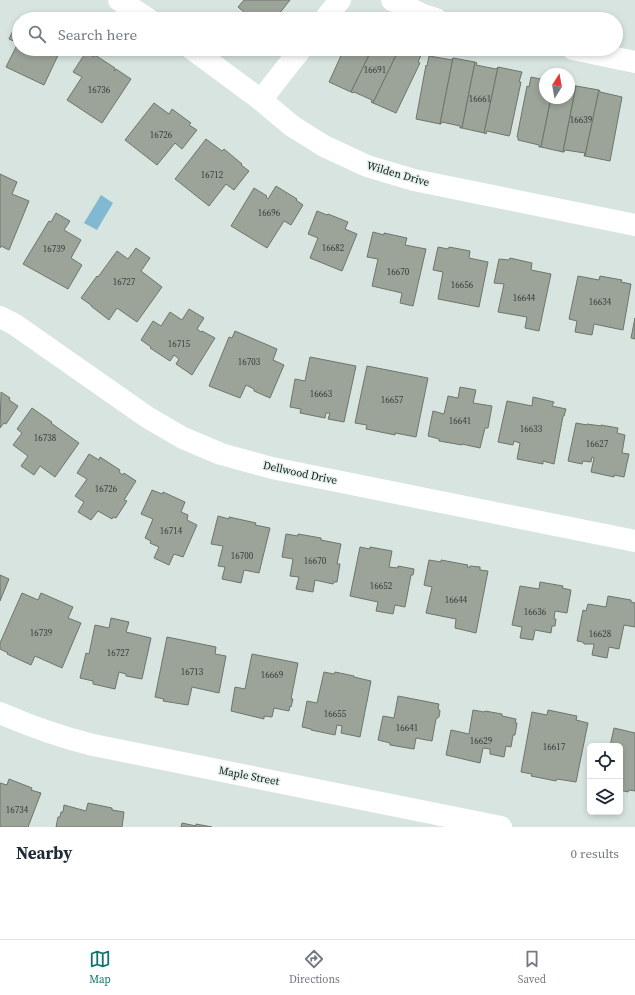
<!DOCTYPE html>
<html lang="en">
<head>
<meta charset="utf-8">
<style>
	:root { --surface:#fff; --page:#f6f6f7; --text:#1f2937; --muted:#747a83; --line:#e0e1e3; --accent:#0f766e }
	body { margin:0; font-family:"Source Serif 4",serif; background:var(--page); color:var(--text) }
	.controls { position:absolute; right:12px; bottom:12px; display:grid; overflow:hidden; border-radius:6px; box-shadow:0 2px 6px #0003 }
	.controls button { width:36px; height:36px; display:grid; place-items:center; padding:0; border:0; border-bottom:1px solid var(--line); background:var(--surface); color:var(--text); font:20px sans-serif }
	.compass { position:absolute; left:539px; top:68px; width:36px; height:36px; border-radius:50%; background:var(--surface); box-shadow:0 2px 6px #0003; rotate:11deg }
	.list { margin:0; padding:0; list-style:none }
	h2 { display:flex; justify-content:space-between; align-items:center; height:52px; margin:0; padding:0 16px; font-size:17px }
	h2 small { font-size:13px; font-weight:400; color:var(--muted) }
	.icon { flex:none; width:22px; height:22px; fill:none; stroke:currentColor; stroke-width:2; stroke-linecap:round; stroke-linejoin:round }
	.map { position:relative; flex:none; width:635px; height:827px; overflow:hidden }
	.search { position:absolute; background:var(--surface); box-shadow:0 2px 6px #0003; left:12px; right:12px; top:12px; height:44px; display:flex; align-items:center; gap:10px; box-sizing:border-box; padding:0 14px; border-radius:22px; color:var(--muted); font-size:15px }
	.sheet { height:112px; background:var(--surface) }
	nav { display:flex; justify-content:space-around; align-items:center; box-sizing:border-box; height:56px; border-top:1px solid var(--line); background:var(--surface); font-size:11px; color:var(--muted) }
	nav a { display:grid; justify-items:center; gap:2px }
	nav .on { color:var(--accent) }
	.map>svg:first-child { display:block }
	.water { fill:#81b9d2 }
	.building { fill:#9ca49a; stroke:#6e756c }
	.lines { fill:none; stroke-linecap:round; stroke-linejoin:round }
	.minor { stroke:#fff; stroke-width:22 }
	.labels { text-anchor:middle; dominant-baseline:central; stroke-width:3; stroke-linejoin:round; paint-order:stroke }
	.number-label { font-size:9px; fill:#373c38 }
	.street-label { font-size:11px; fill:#151918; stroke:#e4f1ec }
</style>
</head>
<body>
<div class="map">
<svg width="635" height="827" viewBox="0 0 635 827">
	<rect width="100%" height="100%" fill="#d7e4df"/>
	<polygon class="water" points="101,195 113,203 97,230 84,223"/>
	<g class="building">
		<polygon points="244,0 290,0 275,19 259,19 258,17 256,19 252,19 238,7"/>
		<polygon points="19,18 22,19 19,19 19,49 61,49 44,85 6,67 18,43 9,39"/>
		<polygon points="344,49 372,49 351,92 329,82"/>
		<polygon points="372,49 399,49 373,103 371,102 372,100 354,92 353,93 351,92"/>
		<polygon points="399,49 413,49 422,53 418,62 420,63 396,113 373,103"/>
		<polygon points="86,52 94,57 95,55 115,68 114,70 115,71 116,69 131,79 102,123 67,100 82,77 73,72"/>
		<polygon points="429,56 452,60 453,58 440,124 416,119 426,65 427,66"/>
		<polygon points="453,58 475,62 462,128 460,128 460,126 442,122 441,124 440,124"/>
		<polygon points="475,62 477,63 476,65 496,69 498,67 484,133 462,128"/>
		<polygon points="498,67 522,72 519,82 521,82 510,134 509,136 487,131 486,134 484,133"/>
		<polygon points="531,77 545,80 545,98 551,98 541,147 539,147 539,145 518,140 518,137 517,137 527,86 529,87"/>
		<polygon points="569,86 574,88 575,86 576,86 563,152 541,147 551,98 569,98"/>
		<polygon points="576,86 599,90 585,156 584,156 585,153 565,150 564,152 563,152"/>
		<polygon points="599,90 600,91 600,92 622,97 610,161 585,156"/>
		<polygon points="154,103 169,114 172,109 191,123 189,125 197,130 182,149 175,143 157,165 125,140"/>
		<polygon points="206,139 222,151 224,149 242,164 241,165 249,171 234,190 226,184 209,206 175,179"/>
		<polygon points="0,174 17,182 12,194 29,201 9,250 1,246 0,248"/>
		<polygon points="276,186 297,199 296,200 303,205 291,225 284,221 267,248 231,226 254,188 267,196 266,197 268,199"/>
		<polygon points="317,211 327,215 328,214 348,222 345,229 357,234 342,271 310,258 318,238 308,234"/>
		<polygon points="56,213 70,221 64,230 81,240 71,258 82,265 68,289 23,264 49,221 51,222"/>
		<polygon points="373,232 384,235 384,233 407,238 405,245 426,249 413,306 400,303 402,293 372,286 378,259 367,257"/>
		<polygon points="438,247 448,249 449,247 470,251 469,258 488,262 479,307 438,299 443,272 433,270"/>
		<polygon points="136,248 150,258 141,271 162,287 137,322 117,308 109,320 91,306 91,305 81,298 97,276 98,277 117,251 128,259"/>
		<polygon points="510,258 532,263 531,270 551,274 539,331 525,328 527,317 498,312 504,284 494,283 499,259 509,260"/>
		<polygon points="578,276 599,280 600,276 622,280 621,282 631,284 623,330 594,324 592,335 575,332 577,321 569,319"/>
		<polygon points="189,309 204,318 197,329 201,332 202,331 215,338 192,375 176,364 179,359 174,355 170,361 150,348 151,347 141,340 153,321 161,326 170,312 182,320"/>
		<polygon points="635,318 635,339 631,338"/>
		<polygon points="235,331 277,349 273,360 284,365 270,398 254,391 254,389 246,385 240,398 209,386 229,337 232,338"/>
		<polygon points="310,357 356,366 344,422 328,419 330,413 326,413 325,418 300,413 301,409 290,407 295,379 305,381"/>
		<polygon points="367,366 428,378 416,437 395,433 395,435 366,429 367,425 355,423"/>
		<polygon points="460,387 476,390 473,403 492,406 488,428 485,428 480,448 462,444 462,445 439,441 439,439 428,436 433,411 444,414 448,396 458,398"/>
		<polygon points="1,392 10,398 9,400 18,406 6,424 4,423 0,428"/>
		<polygon points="533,397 554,402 552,406 566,409 564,416 563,416 554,464 543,461 543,464 517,459 520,443 514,441 513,445 498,442 507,401 532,406"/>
		<polygon points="32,408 52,422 51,423 79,443 55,477 40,466 34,475 21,466 28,456 13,445 22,433 17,429"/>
		<polygon points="576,423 587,425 587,424 601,426 601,425 618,428 617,433 625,435 622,453 629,454 624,477 614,475 614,477 591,472 594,458 592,457 591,462 583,461 582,464 568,461"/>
		<polygon points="89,454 99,460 100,457 120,470 119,472 123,475 124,473 136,481 124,500 127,501 116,518 113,517 112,519 98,511 91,520 78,512 84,502 75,496 87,479 77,473"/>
		<polygon points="152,490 162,494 163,492 185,502 181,512 188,515 187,520 197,525 183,557 174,554 169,565 154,558 159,547 150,543 151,541 145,538 153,519 141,514"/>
		<polygon points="218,516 229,519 229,517 256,523 255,525 270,528 259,573 244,570 241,583 222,579 225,567 218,566 223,546 211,544"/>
		<polygon points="286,534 298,536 298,534 321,538 321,540 341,544 337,564 340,564 337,582 334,582 333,584 315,580 313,592 296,589 299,577 290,576 293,559 282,557"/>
		<polygon points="360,547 370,549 370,547 392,551 389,567 398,568 398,566 414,569 413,575 411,575 405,607 395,605 393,614 376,611 378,602 350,596"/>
		<polygon points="429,560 441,562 441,560 468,565 467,567 469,568 470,566 480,567 480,570 488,571 476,633 455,628 456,619 426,613 432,587 424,585"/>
		<polygon points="0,575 9,579 0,601"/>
		<polygon points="540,582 563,586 562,588 571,590 567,613 555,611 554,619 556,619 555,626 552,626 551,633 535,630 533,640 520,638 522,627 512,625 520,586 539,589"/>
		<polygon points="22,593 38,600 41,593 73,607 68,618 81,623 62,668 35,656 31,665 7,654 8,653 0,649 0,643"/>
		<polygon points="608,596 631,600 631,602 635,603 635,627 624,625 619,649 609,647 607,658 592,655 594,644 584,644 583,642 577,641 583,610 586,611 588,604 606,607"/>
		<polygon points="111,618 129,622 126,632 151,638 142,679 126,676 126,674 119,672 115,689 93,684 93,681 80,678 86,653 89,654 95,625 109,628"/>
		<polygon points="167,637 216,647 215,654 226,656 219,693 192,687 188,705 163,701 164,699 155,697"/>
		<polygon points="252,654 298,663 291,699 293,699 291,707 290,706 289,711 274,708 272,717 264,716 264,719 231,711 235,687 245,689"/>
		<polygon points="324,672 334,674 335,672 354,676 354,677 371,681 360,737 341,733 342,726 337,725 335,735 311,730 311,729 302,727 307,701 317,703"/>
		<polygon points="398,696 439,704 438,708 440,711 439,717 436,719 432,741 416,738 414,749 390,745 390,743 378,740 383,716 394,718"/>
		<polygon points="473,710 484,712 485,711 502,714 502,716 516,719 515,723 517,723 515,735 513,735 511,747 506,746 504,757 490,754 490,749 483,748 480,763 446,755 451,730 469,734"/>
		<polygon points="548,710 577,716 576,720 588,723 576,782 557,779 556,781 531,776 532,774 521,772 532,712 547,715"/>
		<polygon points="614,728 635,733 635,791 629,790 628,792 620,790 620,746 610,746"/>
		<polygon points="9,779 32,788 31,790 41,793 28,827 0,827 0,783 7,785"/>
		<polygon points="88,803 112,808 112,810 124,812 122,827 56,827 58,817 60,817 61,812 63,812 64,805 86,811"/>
		<polygon points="182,823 196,826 196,824 212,827 181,827"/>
	</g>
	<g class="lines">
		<g class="minor">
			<polyline points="119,0 148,19"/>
			<polyline points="392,0 423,15 436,19"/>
			<polyline points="325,19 340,0"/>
			<polyline points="192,49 261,100 292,126 324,146 367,166 414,180 635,225"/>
			<polyline points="573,49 635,62"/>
			<polyline points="261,100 301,49"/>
			<polyline points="0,317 14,324 147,417 183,438 221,454 272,468 635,541"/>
			<path d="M0,713C30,726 61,737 93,745L501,827"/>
		</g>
	</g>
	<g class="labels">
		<g class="number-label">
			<text x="375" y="70">16691</text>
			<text x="99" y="90">16736</text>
			<text x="480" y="99">16661</text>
			<text x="581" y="120">16639</text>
			<text x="161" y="135">16726</text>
			<text x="212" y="175">16712</text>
			<text x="269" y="213">16696</text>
			<text x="333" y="248">16682</text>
			<text x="54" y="249">16739</text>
			<text x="398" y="272">16670</text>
			<text x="124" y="282">16727</text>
			<text x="462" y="285">16656</text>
			<text x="524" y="298">16644</text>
			<text x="600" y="302">16634</text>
			<text x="179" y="344">16715</text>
			<text x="249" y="362">16703</text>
			<text x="321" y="394">16663</text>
			<text x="392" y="400">16657</text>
			<text x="460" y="421">16641</text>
			<text x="531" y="429">16633</text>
			<text x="45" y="438">16738</text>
			<text x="597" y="444">16627</text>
			<text x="106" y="489">16726</text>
			<text x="171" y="531">16714</text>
			<text x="242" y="556">16700</text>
			<text x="315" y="561">16670</text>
			<text x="381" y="586">16652</text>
			<text x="456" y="600">16644</text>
			<text x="535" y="612">16636</text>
			<text x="41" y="633">16739</text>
			<text x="600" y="634">16628</text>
			<text x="118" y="653">16727</text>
			<text x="192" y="672">16713</text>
			<text x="272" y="675">16669</text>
			<text x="335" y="714">16655</text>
			<text x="407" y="728">16641</text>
			<text x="481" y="741">16629</text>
			<text x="554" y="747">16617</text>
			<text x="17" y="810">16734</text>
		</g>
		<g class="street-label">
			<text transform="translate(398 174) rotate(16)">Wilden Drive</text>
			<text transform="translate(300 473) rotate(12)">Dellwood Drive</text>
			<text transform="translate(249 776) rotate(11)">Maple Street</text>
		</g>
	</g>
</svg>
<div class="controls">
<button><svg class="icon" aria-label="locate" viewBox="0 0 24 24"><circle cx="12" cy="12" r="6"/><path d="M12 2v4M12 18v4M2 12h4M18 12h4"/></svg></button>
<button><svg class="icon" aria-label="layers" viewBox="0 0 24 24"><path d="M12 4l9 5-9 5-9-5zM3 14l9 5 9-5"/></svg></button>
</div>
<svg class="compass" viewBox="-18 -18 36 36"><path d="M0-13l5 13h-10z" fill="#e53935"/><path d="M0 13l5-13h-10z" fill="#747a83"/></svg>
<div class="search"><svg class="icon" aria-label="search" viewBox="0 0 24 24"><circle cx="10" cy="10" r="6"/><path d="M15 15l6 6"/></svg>Search here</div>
</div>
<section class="sheet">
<h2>Nearby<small>0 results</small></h2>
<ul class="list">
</ul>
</section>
<nav>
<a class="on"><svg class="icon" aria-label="map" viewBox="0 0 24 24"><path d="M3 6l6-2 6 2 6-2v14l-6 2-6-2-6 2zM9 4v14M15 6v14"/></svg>Map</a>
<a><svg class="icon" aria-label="directions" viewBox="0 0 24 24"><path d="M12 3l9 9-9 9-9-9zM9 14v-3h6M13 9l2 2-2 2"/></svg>Directions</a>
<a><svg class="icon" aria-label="saved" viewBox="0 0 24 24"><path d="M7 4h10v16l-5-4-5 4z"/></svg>Saved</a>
</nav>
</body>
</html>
